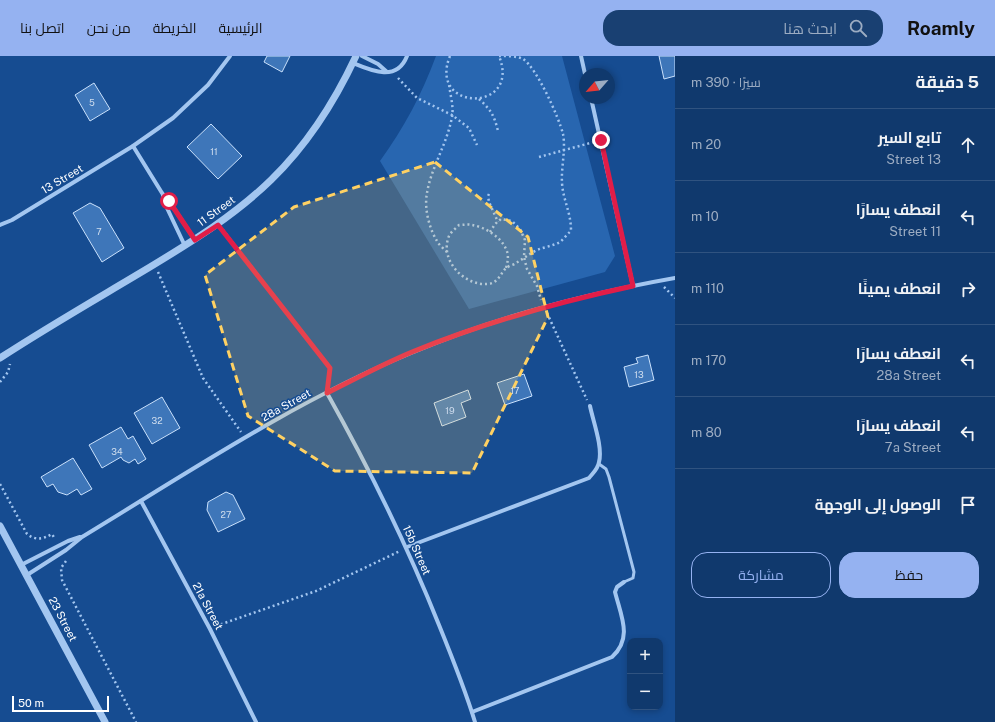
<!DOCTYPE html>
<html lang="ar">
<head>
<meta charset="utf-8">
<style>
	:root { --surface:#10396d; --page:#194072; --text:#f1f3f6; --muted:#9cacc2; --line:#305380; --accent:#95b2f1 }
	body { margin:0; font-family:"Public Sans",Cairo,sans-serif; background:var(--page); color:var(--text); direction:rtl }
	.controls { position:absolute; right:12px; bottom:12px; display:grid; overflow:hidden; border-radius:8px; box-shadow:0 2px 6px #0003 }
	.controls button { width:36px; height:36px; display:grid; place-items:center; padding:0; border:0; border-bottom:1px solid var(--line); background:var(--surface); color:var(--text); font:20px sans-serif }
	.compass { position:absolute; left:579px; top:12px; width:36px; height:36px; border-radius:50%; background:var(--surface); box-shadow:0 2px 6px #0003; rotate:242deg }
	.scale { position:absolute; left:12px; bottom:10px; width:97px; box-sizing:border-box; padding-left:4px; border:2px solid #fff; border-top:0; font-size:11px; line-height:14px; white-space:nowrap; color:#fff; -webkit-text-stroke:3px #164c91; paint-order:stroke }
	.stop { position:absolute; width:12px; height:12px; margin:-9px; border:3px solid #e11d48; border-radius:50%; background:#fff }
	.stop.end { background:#e11d48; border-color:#fff; box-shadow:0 1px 4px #0008 }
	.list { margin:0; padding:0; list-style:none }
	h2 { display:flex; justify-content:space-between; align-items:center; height:52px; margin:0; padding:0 16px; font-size:17px }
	h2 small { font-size:13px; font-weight:400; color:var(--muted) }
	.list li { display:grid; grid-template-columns:26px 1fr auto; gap:12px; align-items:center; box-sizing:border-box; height:72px; padding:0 16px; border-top:1px solid var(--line) }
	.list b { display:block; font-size:15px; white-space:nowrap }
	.list p { margin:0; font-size:13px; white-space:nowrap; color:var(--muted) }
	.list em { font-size:13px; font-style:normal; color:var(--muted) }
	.actions { display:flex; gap:8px; padding:12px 16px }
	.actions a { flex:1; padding:9px 0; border:1px solid var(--accent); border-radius:16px; text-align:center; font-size:14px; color:var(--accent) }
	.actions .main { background:var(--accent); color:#111 }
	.icon { flex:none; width:22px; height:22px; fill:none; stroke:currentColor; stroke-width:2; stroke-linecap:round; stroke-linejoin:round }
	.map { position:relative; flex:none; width:675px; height:666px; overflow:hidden; direction:ltr }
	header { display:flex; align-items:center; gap:24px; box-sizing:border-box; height:56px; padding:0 20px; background:var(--accent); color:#111 }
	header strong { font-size:19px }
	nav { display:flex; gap:22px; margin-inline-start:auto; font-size:14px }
	.search { width:280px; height:36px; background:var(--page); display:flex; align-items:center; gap:10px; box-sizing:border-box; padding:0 14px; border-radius:16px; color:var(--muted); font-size:15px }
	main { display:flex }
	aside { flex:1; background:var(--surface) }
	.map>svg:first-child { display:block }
	.green { fill:#2866b0 }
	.building { fill:#3e76b9; stroke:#cae1fc }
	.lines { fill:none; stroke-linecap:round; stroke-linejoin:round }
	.path { stroke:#a3c6f0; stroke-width:2.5; stroke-dasharray:2 3; stroke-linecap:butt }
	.service { stroke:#a3c6f0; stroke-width:3 }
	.minor { stroke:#a3c6f0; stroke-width:4 }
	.tertiary { stroke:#a3c6f0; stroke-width:7 }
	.route { stroke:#e11d48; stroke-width:5 }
	.marked { fill:#ffd163; fill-opacity:0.2; stroke:#ffd163; stroke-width:3; stroke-dasharray:8 5; stroke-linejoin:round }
	.labels { text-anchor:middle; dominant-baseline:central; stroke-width:3; stroke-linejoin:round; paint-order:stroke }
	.number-label { font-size:9px; fill:#cfddee }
	.street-label { font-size:11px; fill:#fff; stroke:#164c91 }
</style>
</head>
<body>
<header>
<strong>Roamly</strong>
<div class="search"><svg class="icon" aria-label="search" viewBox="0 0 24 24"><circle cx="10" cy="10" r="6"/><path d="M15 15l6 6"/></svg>ابحث هنا</div>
<nav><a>الرئيسية</a><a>الخريطة</a><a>من نحن</a><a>اتصل بنا</a></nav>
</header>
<main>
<aside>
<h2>5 دقيقة<small>سيرًا · 390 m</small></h2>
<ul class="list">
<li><svg class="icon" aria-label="ahead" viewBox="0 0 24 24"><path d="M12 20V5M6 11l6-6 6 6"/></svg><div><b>تابع السير</b><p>13 Street</p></div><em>20 m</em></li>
<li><svg class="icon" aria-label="left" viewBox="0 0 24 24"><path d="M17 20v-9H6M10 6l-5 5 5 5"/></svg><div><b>انعطف يسارًا</b><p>11 Street</p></div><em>10 m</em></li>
<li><svg class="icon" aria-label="right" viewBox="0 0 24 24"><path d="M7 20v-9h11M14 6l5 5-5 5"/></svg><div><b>انعطف يمينًا</b></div><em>110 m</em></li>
<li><svg class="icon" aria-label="left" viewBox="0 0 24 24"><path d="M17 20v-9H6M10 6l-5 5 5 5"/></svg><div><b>انعطف يسارًا</b><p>28a Street</p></div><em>170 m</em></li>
<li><svg class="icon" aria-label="left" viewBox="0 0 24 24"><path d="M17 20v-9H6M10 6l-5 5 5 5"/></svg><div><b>انعطف يسارًا</b><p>7a Street</p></div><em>80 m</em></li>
<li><svg class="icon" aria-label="arrive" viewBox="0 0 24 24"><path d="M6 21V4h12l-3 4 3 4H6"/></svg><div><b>الوصول إلى الوجهة</b></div></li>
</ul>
<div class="actions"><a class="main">حفظ</a><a>مشاركة</a></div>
</aside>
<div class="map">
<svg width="675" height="666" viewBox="0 0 675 666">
	<rect width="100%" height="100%" fill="#164c91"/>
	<path class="green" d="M436,0H562L615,200L605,216L469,253L380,105C404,72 422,38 436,0Z"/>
	<g class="building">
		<polygon points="267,0 290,0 282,16 264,6"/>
		<polygon points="659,0 675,0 675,20 664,23"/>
		<polygon points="94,27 110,53 90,65 75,39"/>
		<polygon points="211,68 242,100 218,123 187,91"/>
		<polygon points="90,147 100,152 124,192 102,206 73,157"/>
		<polygon points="648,299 654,324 629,331 624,311 638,307 636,302"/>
		<polygon points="524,318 532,340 505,349 497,327"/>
		<polygon points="468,334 471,343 461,347 466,361 442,370 434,347"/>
		<polygon points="162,341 180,372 152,388 134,357"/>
		<polygon points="121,371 128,383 133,380 146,403 138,408 135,403 129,407 123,404 121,401 102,412 89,389"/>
		<polygon points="73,402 92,433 81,439 77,433 67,439 58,436 53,428 47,431 41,421"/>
		<polygon points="226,436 233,439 245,463 218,476 207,454 208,446"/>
	</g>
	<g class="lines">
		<g class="path">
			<path d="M450,0C427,56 522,57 499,0"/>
			<path d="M499,0C507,0 517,0 523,3C537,12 559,62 563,78C566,94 561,111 562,127C563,144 571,156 571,175C567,178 564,183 560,186C553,190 544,191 537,194C529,198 523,203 516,207C514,209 510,209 508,211C501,214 500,227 488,228C464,230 439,204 449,180C451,176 456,172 459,169C464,169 468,168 472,169C485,171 501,181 506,193C509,199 508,205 506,212"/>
			<polyline points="398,22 417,42 452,59 469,72 477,89"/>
			<path d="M479,43C491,54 494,59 498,75"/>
			<polyline points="539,101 594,86"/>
			<polyline points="489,138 488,140 489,146 498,166"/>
			<polyline points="223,174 330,312 328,327"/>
			<polyline points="490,176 495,168 501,163 512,165 520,173 525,184 524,201 527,213 537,230 541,244"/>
			<path d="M447,196C444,193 439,189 437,185C429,172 424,152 427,137C431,112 447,88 452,61C454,51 450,38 449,28"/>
			<polyline points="158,216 203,322 241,376"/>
			<polyline points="664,231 675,242"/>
			<polyline points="547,257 587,344"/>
			<polyline points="0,326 8,316 10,308"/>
			<path d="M0,428L27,478C36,485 43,483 52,478L55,483"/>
			<polyline points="66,505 61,512 62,524 136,666"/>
			<polyline points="216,570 316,535 400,495"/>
		</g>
		<polyline class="service" points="599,408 606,413 609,421 634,516 633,522 624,526"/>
		<g class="minor">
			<polyline points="362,0 378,8 387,16"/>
			<polyline points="581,0 585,18"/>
			<path d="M353,7C372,15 397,26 407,0"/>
			<polyline points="591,42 633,230"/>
			<polyline points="133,90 162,137 175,154 195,184"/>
			<polyline points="163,139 167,152 185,190"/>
			<polyline points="0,169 12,164 133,90 173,62 208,29 230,0"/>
			<path d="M327,337C369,412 407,489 439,569C452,601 465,633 475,666"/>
			<polyline points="141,445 210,573 256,666"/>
			<path d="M407,491L589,422C593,417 598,413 599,406C603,391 593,365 590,350"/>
			<polyline points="21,509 68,485 80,481"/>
			<path d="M27,519L66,494L82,481C189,416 295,345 411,297C495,261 585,238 675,222"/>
			<path d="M472,656L612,601C633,582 621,560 615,536L617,531L624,526"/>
		</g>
		<g class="tertiary">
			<path d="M0,302C49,270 100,241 150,211C193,185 235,159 271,124C307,89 335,45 356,0"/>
			<polyline points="0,470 105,666"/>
		</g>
	</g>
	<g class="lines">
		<path class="route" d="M169,145L195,184L218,169L330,312L327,337C355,323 383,308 412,296C483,267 558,246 633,230L601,84"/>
	</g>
	<path class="marked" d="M435,106L528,181L548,261L472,417L335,415L248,360L205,219L294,151Z"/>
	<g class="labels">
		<g class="number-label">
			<text x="92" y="46">5</text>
			<text x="214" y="95">11</text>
			<text x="99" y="175">7</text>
			<text x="639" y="318">13</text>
			<text x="515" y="334">17</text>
			<text x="450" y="354">19</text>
			<text x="157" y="364">32</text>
			<text x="117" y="395">34</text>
			<text x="226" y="458">27</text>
		</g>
		<g class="street-label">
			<text transform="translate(62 123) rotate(-31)">13 Street</text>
			<text transform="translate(216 155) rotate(-36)">11 Street</text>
			<text transform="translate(286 349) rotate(-29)">28a Street</text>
			<text transform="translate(417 494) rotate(66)">15b Street</text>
			<text transform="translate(208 550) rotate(62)">21a Street</text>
			<text transform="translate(63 563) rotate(62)">23 Street</text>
		</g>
	</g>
</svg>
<div class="controls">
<button>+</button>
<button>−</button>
</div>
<svg class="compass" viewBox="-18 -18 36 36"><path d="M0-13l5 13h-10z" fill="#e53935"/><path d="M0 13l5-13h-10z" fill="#9cacc2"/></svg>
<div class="scale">50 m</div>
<div class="stop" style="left:169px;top:145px"></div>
<div class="stop end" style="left:601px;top:84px"></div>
</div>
</main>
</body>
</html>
